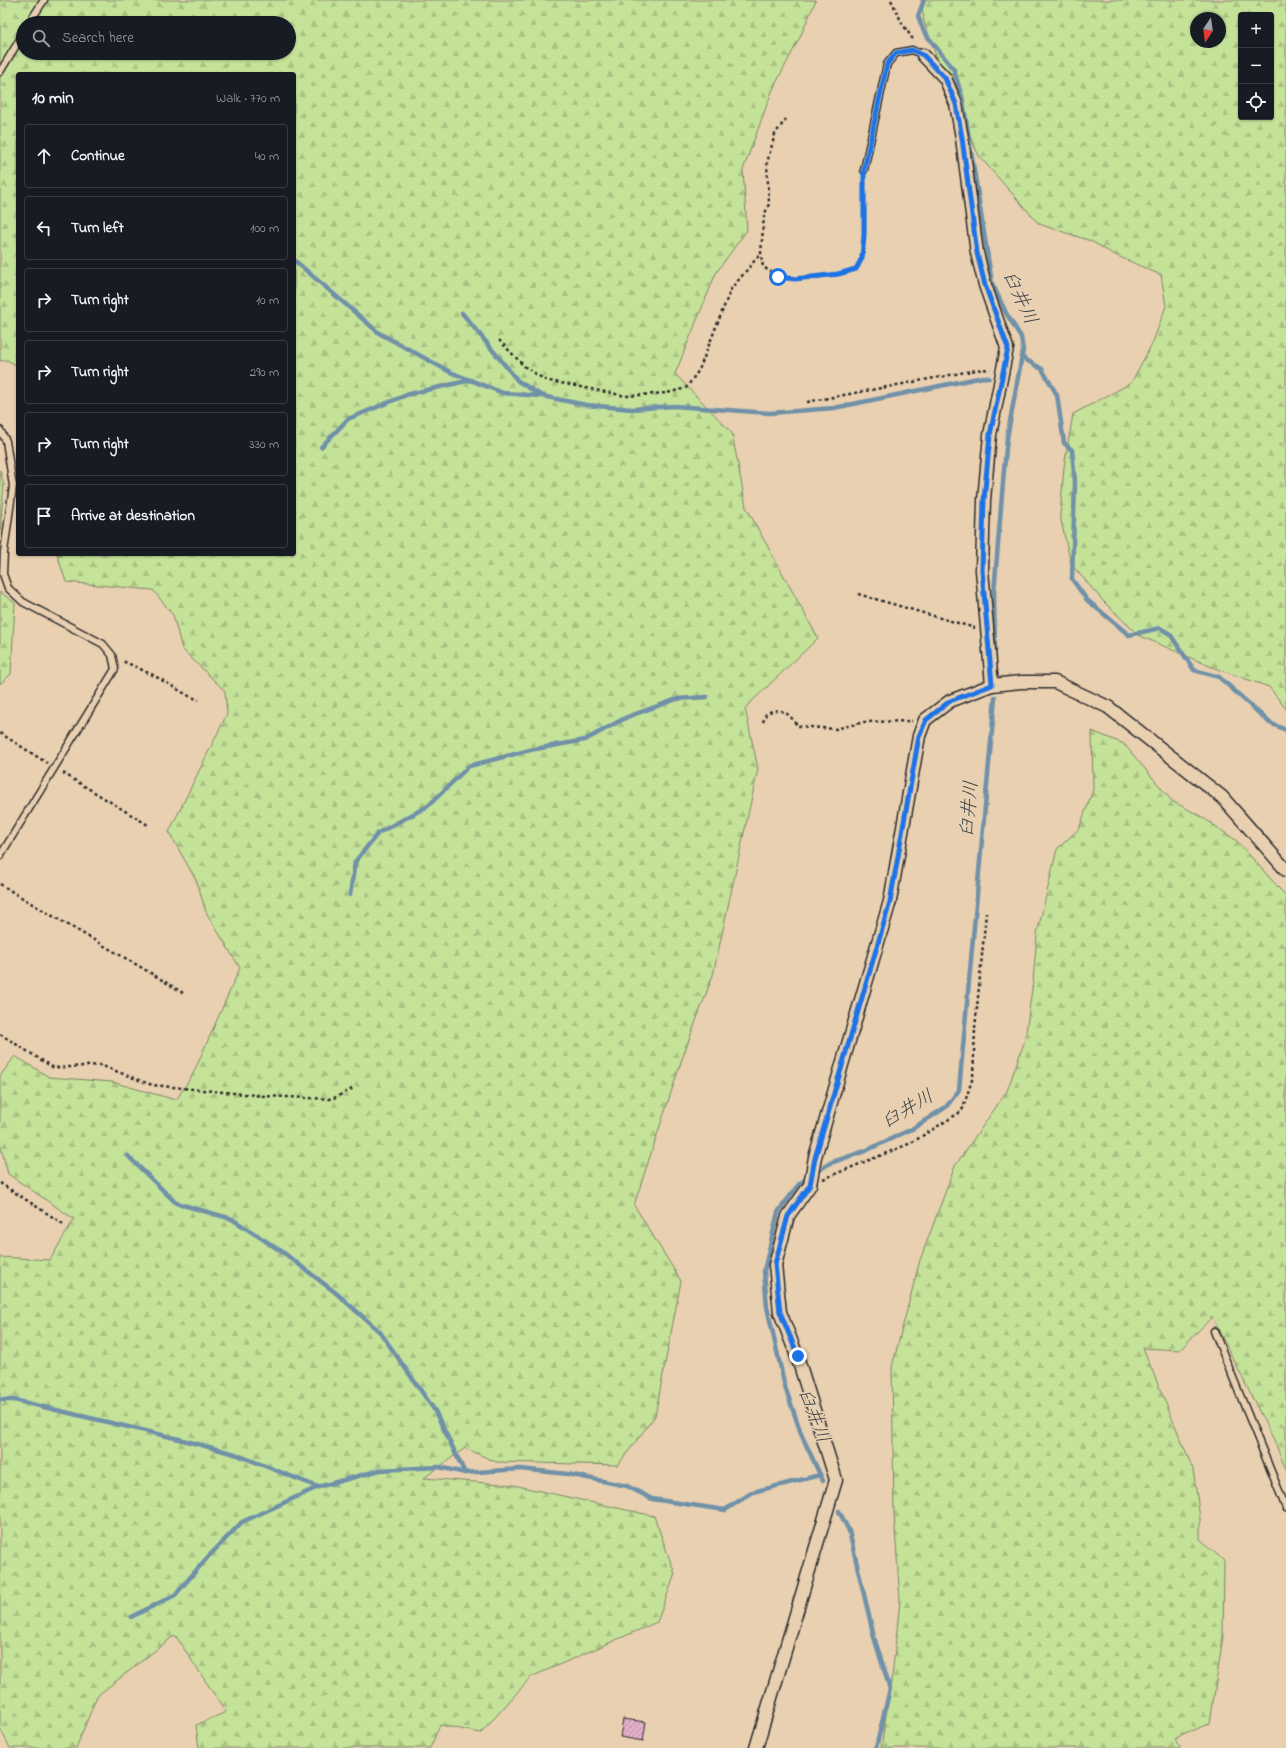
<!DOCTYPE html>
<html lang="en">
<head>
<meta charset="utf-8">
<style>
	:root { --surface:#171b24; --page:#242831; --text:#f1f3f6; --muted:#9ea1a6; --line:#363941 }
	body { margin:0; font-family:"Indie Flower","Klee One",sans-serif; background:var(--page); color:var(--text) }
	.controls { position:absolute; right:12px; top:12px; display:grid; overflow:hidden; border-radius:4px; box-shadow:0 1px 3px #0004 }
	.controls button { width:36px; height:36px; display:grid; place-items:center; padding:0; border:0; border-bottom:1px solid var(--line); background:var(--surface); color:var(--text); font:20px sans-serif }
	.compass { position:absolute; left:1190px; top:12px; width:36px; height:36px; border-radius:50%; background:var(--surface); box-shadow:0 1px 3px #0004; rotate:193deg }
	.stop { position:absolute; width:12px; height:12px; margin:-9px; border:3px solid #1a73e8; border-radius:50%; background:#fff }
	.stop.end { background:#1a73e8; border-color:#fff; box-shadow:0 1px 4px #0008 }
	.list { margin:0; padding:0; list-style:none }
	h2 { display:flex; justify-content:space-between; align-items:center; height:52px; margin:0; padding:0 16px; font-size:17px }
	h2 small { font-size:13px; font-weight:400; color:var(--muted) }
	.list li { display:grid; grid-template-columns:26px 1fr auto; gap:12px; align-items:center; box-sizing:border-box; height:64px; margin:0 8px 8px; padding:0 8px; border:1px solid var(--line); border-radius:4px }
	.list b { display:block; font-size:15px; white-space:nowrap }
	.list em { font-size:13px; font-style:normal; color:var(--muted) }
	.icon { flex:none; width:22px; height:22px; fill:none; stroke:currentColor; stroke-width:2; stroke-linecap:round; stroke-linejoin:round }
	.map { position:relative; flex:none; width:1286px; height:1748px; overflow:hidden }
	.search { position:absolute; background:var(--surface); box-shadow:0 1px 3px #0004; left:16px; top:16px; width:280px; height:44px; display:flex; align-items:center; gap:10px; box-sizing:border-box; padding:0 14px; border-radius:22px; color:var(--muted); font-size:15px }
	.panel { position:absolute; background:var(--surface); box-shadow:0 1px 3px #0004; left:16px; top:72px; width:280px; height:484px; border-radius:4px }
	.map>svg:first-child { display:block }
	.forest { fill:url(#forest-firs); stroke:#788662; fill-rule:evenodd }
	.lines { fill:none; stroke-linecap:round; stroke-linejoin:round }
	.stream { stroke:#6f91a8; stroke-width:4.5 }
	.building { fill:url(#building-hatch); stroke:#2b2b2b }
	.lane-casing { stroke:#2b2b2b; stroke-width:9 }
	.street-casing { stroke:#2b2b2b; stroke-width:15 }
	.path { stroke:#2b2b2b; stroke-width:2.5; stroke-dasharray:3 3; stroke-linecap:butt }
	.lane { stroke:#e9d0b1; stroke-width:6 }
	.street { stroke:#e9d0b1; stroke-width:12 }
	.route { stroke:#1a73e8; stroke-width:5 }
	.labels { text-anchor:middle; dominant-baseline:central; stroke-width:3.5; stroke-linejoin:round; paint-order:stroke }
	.water-label { font-size:19px; font-style:italic; fill:#3c444a; stroke:#e9d0b1 }
</style>
</head>
<body>
<div class="map">
<svg width="1286" height="1748" viewBox="0 0 1286 1748">
	<defs>
		<pattern id="forest-firs" width="22" height="20" patternUnits="userSpaceOnUse"><rect width="22" height="20" fill="#c5e299"/><path d="M5 1l3.5 6h-7zM16 11l3.5 6h-7z" fill="#a9c284"/></pattern>
		<pattern id="building-hatch" width="6" height="6" patternUnits="userSpaceOnUse"><rect width="6" height="6" fill="#e3afcb"/><path d="M-1 1l2-2M0 6l6-6M5 7l2-2" fill="none" stroke="#b88fa5"/></pattern>
	</defs>
	<rect width="100%" height="100%" fill="#e9d0b1"/>
	<filter id="ink" filterUnits="userSpaceOnUse"><feTurbulence type="fractalNoise" baseFrequency=".025" numOctaves="2"/><feDisplacementMap in="SourceGraphic" scale="8" xChannelSelector="R" yChannelSelector="G"/><feConvolveMatrix kernelMatrix="1 2 1 2 8 2 1 2 1" color-interpolation-filters="sRGB"/></filter>
	<g filter="url(#ink)">
		<g class="forest">
			<path d="M0,0H816L800,37L772,91L743,170L747,230L716,273L675,374L732,433L746,507L818,638L745,708L758,769L713,975L682,1059L634,1205L681,1281L655,1416L618,1465L496,1462L465,1448L424,1478L513,1485L654,1516L675,1574L657,1622L531,1677L481,1733L440,1725L430,1748H199L196,1725L226,1712L175,1635L97,1696L76,1748H10L0,1728V1257L50,1260L74,1219L8,1174L0,1144V1076L15,1056L49,1077L112,1082L176,1100L193,1074L240,968L206,912L197,882L169,832L227,714L225,691L182,649L173,615L153,590L66,582L57,554H294V74H18V366L7,360L0,361ZM23,23H289V53H23Z"/>
			<path d="M921,0H1286V709L1269,687L1212,667L1138,635L1104,602L1071,564L1060,516L1064,467L1073,414L1131,383L1153,342L1166,306L1161,275L1113,254L1091,241L1039,224L979,156L946,85L924,21ZM1241,15H1271V117H1241ZM1196,18H1220V42H1196Z"/>
			<polygon points="0,470 4,485 0,530"/>
			<polygon points="0,592 15,603 11,674 0,684"/>
			<polygon points="1092,731 1124,744 1172,801 1202,817 1237,841 1286,896 1286,1470 1276,1445 1212,1317 1180,1350 1143,1348 1193,1469 1200,1518 1200,1539 1224,1561 1223,1636 1210,1723 1174,1739 1181,1748 881,1748 893,1669 900,1600 894,1514 892,1367 920,1260 955,1166 1007,1091 1025,1040 1033,982 1037,934 1057,849 1079,829 1093,790"/>
		</g>
		<g class="lines">
			<g class="stream">
				<polyline points="924,0 918,16 924,32 954,70 963,101 992,283 1006,313 1021,337 1023,350 1007,438 1004,470 994,593 995,652"/>
				<polyline points="294,260 379,333 450,372 503,393 540,396"/>
				<polyline points="462,313 518,381 542,396 586,405 632,409 674,406 770,413 834,408 983,377 989,378"/>
				<polyline points="1021,357 1042,369 1057,395 1064,443 1072,450 1075,482 1072,579 1087,600 1129,635 1160,628 1170,634 1194,670 1219,677 1270,723 1286,730"/>
				<polyline points="321,447 348,419 409,394 471,380"/>
				<polyline points="350,895 355,862 378,833 428,806 469,766 530,750 585,740 627,717 677,699 707,697"/>
				<polyline points="128,1156 176,1203 232,1219 284,1253 336,1293 380,1332 435,1411 465,1473"/>
				<polyline points="0,1400 14,1400 175,1438 235,1454 318,1487"/>
				<polyline points="823,1481 802,1436 785,1387 767,1307 764,1271 778,1212 799,1184 830,1163 865,1151 912,1129 946,1107 959,1090 995,698"/>
				<polyline points="839,1511 849,1531 874,1637 890,1689 876,1748"/>
				<polyline points="131,1617 175,1595 206,1559 242,1522 318,1487 380,1470 439,1467 465,1473 520,1469 568,1474 627,1486 652,1499 725,1510 753,1492 820,1475"/>
			</g>
		</g>
		<polygon class="building" points="623,1719 646,1722 643,1741 620,1737"/>
		<g class="lines">
			<g class="lane-casing">
				<g id="lane">
					<polyline points="29,23 44,0"/>
					<polyline points="0,72 23,34"/>
					<polyline points="864,170 887,64 896,53 912,50 923,55"/>
					<polyline points="0,430 6,441 13,486 4,552 3,574 8,588 23,602 103,644 112,655 115,669 0,856"/>
					<polyline points="1214,1331 1286,1508"/>
				</g>
			</g>
			<g class="street-casing">
				<g id="street">
					<polyline points="923,55 945,78 956,104 962,138 977,253 985,285 1007,348 990,435 984,500 982,570 992,685"/>
					<polyline points="756,1748 836,1480 797,1356 780,1312 775,1265 788,1216 810,1185 815,1157 890,901 919,736 925,720 950,701 992,685 1021,682 1055,682 1108,707 1222,797 1286,870"/>
				</g>
			</g>
			<g class="path">
				<polyline points="891,0 902,23 914,41"/>
				<path d="M786,119L775,134L767,163L769,204L764,216L761,253L763,267C786,281 793,279 819,276C830,275 845,275 855,269C869,260 863,196 864,179"/>
				<polyline points="499,340 524,366 545,380 626,396 667,393 686,388 699,370 731,289 761,253"/>
				<polyline points="807,402 982,369 990,370"/>
				<polyline points="858,594 975,628"/>
				<polyline points="124,663 125,662 153,675 189,696 199,700"/>
				<path d="M763,722L766,714C779,705 791,714 797,726L836,729L864,722L912,721"/>
				<polyline points="0,733 47,763"/>
				<polyline points="63,773 148,825"/>
				<path d="M0,884C60,922 123,955 183,993"/>
				<polyline points="0,1034 54,1068 100,1065 152,1085 264,1096 332,1099 354,1088"/>
				<polyline points="823,1179 911,1143 962,1111 973,1077 975,1029 986,913"/>
				<polyline points="0,1183 65,1225"/>
			</g>
			<use href="#lane" class="lane"/>
			<use href="#street" class="street"/>
		</g>
	</g>
	<g class="lines" filter="url(#ink)">
		<polyline class="route" points="778,277 795,279 838,274 856,269 862,258 864,235 864,170 887,64 896,53 912,50 923,55 945,78 956,104 962,138 977,253 985,285 1008,348 990,435 984,500 982,570 992,685 950,701 926,720 919,736 890,902 815,1158 810,1185 788,1216 775,1264 780,1312 798,1356"/>
	</g>
	<g class="labels">
		<g class="water-label">
			<text transform="translate(1019 298) rotate(65)">臼井川</text>
			<text transform="translate(970 809) rotate(-85)">臼井川</text>
			<text transform="translate(908 1110) rotate(-31)">臼井川</text>
			<text transform="translate(813 1416) rotate(69)">臼井川</text>
		</g>
	</g>
</svg>
<div class="controls">
<button>+</button>
<button>−</button>
<button><svg class="icon" aria-label="locate" viewBox="0 0 24 24"><circle cx="12" cy="12" r="6"/><path d="M12 2v4M12 18v4M2 12h4M18 12h4"/></svg></button>
</div>
<svg class="compass" viewBox="-18 -18 36 36"><path d="M0-13l5 13h-10z" fill="#e53935"/><path d="M0 13l5-13h-10z" fill="#9ea1a6"/></svg>
<div class="stop" style="left:778px;top:277px"></div>
<div class="stop end" style="left:798px;top:1356px"></div>
<div class="search"><svg class="icon" aria-label="search" viewBox="0 0 24 24"><circle cx="10" cy="10" r="6"/><path d="M15 15l6 6"/></svg>Search here</div>
<section class="panel">
<h2>10 min<small>Walk · 770 m</small></h2>
<ul class="list">
<li><svg class="icon" aria-label="ahead" viewBox="0 0 24 24"><path d="M12 20V5M6 11l6-6 6 6"/></svg><div><b>Continue</b></div><em>40 m</em></li>
<li><svg class="icon" aria-label="left" viewBox="0 0 24 24"><path d="M17 20v-9H6M10 6l-5 5 5 5"/></svg><div><b>Turn left</b></div><em>100 m</em></li>
<li><svg class="icon" aria-label="right" viewBox="0 0 24 24"><path d="M7 20v-9h11M14 6l5 5-5 5"/></svg><div><b>Turn right</b></div><em>10 m</em></li>
<li><svg class="icon" aria-label="right" viewBox="0 0 24 24"><path d="M7 20v-9h11M14 6l5 5-5 5"/></svg><div><b>Turn right</b></div><em>290 m</em></li>
<li><svg class="icon" aria-label="right" viewBox="0 0 24 24"><path d="M7 20v-9h11M14 6l5 5-5 5"/></svg><div><b>Turn right</b></div><em>330 m</em></li>
<li><svg class="icon" aria-label="arrive" viewBox="0 0 24 24"><path d="M6 21V4h12l-3 4 3 4H6"/></svg><div><b>Arrive at destination</b></div></li>
</ul>
</section>
</div>
</body>
</html>
